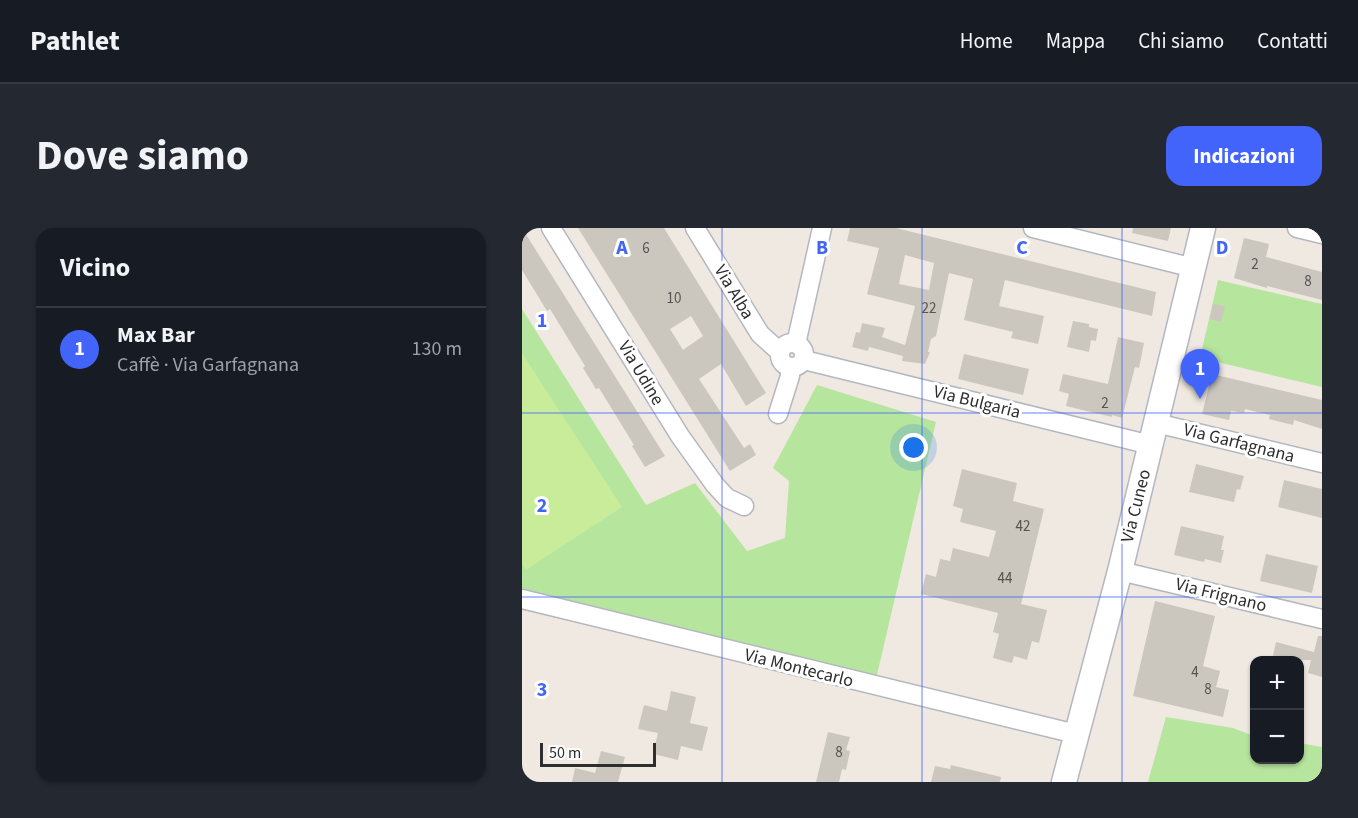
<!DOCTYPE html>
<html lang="it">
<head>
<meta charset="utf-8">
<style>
	:root { --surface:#171b24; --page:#242831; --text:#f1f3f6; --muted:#9ea1a6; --line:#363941; --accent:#4264fb }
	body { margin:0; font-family:"Source Sans 3",sans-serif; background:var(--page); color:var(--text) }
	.controls { position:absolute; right:18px; bottom:18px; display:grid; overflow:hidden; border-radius:12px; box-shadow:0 2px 4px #0004 }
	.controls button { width:54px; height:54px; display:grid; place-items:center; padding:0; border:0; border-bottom:2px solid var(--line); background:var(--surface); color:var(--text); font:30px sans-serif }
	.scale { position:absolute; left:18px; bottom:15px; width:116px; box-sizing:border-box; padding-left:6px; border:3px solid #2e2e2e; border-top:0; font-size:16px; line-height:21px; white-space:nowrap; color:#2e2e2e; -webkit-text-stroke:4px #fff; paint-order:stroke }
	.you { position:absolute; left:392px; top:220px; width:21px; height:21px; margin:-15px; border:4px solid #fff; border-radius:50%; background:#1a73e8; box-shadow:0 0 0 9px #1a73e833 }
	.badge { display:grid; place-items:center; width:39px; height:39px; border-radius:50%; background:var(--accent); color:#fff; font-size:20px; font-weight:700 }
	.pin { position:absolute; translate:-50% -50px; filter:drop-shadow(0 2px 3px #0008) }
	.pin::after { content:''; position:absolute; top:32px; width:21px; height:18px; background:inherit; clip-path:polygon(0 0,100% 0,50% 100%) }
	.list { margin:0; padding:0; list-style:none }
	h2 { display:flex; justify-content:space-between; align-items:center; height:78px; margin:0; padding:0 24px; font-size:26px }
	h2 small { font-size:20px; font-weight:400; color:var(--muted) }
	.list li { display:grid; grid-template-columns:39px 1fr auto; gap:18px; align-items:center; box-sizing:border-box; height:84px; padding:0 24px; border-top:2px solid var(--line) }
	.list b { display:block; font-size:22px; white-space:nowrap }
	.list p { margin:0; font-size:20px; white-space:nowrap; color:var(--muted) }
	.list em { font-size:20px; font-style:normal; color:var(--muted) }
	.map { position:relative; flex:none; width:800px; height:554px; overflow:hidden; border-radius:18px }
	header { display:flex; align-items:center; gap:36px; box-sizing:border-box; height:84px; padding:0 30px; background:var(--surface); border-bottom:2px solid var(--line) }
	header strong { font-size:28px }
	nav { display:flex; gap:33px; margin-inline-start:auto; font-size:21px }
	.intro { display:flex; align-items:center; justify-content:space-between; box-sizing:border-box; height:144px; padding:0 36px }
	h1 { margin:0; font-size:42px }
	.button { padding:15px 27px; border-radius:18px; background:var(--accent); color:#fff; font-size:21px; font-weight:700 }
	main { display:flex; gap:36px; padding:0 36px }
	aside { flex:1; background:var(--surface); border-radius:18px; box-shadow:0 2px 4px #0004 }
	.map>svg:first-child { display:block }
	.green { fill:#b6e59e }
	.pitch { fill:#c9ec9a }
	.building { fill:#cbc7bf; fill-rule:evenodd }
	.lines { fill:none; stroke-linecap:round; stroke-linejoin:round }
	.street-casing { stroke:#b4b7c1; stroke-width:21 }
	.secondary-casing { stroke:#b4b7c1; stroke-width:27 }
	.street { stroke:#fff; stroke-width:18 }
	.secondary { stroke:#fff; stroke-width:24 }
	.grid { fill:none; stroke:#4264fb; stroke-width:1.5; stroke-opacity:0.55 }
	.labels { text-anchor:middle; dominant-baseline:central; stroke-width:6; stroke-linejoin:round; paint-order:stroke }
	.number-label { font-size:15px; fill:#555452 }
	.street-label { font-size:18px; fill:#2e2e2e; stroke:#fff }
	.grid-label { font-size:20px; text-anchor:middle; font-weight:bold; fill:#4264fb; stroke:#fff; stroke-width:6; stroke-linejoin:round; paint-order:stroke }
</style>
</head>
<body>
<header>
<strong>Pathlet</strong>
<nav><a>Home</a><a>Mappa</a><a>Chi siamo</a><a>Contatti</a></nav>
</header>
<div class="intro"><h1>Dove siamo</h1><a class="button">Indicazioni</a></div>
<main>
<aside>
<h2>Vicino<small></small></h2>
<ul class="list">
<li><span class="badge">1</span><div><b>Max Bar</b><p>Caffè · Via Garfagnana</p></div><em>130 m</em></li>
</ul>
</aside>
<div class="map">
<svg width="800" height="554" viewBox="0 0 800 554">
	<rect width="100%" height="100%" fill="#efe9e1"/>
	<g class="green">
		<polygon points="696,52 800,76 800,159 678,130"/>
		<polygon points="0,81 124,277 173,255 225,323 263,310 267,253 251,240 295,157 414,194 351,464 0,382"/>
		<polygon points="644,489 711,500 732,508 732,532 778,532 778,515 800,519 800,551 790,554 626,554"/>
	</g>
	<polygon class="pitch" points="0,125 100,279 4,342 0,335"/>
	<g class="building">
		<polygon points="0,0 143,228 123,239 110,218 112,217 77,160 74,161 61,140 63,138 28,81 25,83 0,42"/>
		<path d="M56,0H142L244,165L224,178L199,136L177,151L222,220L228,216L234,227L208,243ZM169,88L181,108L161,122L148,101Z"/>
		<path d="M328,0H374L634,64L630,88L483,52L477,78L522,88L516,116L489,110L491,104L442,92L451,51L427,45L414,108L409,111L406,124H408L403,136L380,133L381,128L347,119L346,123L330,119L334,104L338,105L340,95L363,100L360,109L383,117L393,78L345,66L357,20L325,13ZM383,27L412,35L407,62L377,56Z"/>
		<polygon points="611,0 649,0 646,13 610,5"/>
		<polygon points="722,10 747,16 744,29 800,44 800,72 745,58 745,60 712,50"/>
		<polygon points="691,76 703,78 699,94 688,91"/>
		<polygon points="551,93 567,96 567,99 576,101 574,113 569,112 567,124 545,119"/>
		<polygon points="596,109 622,115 617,140 613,139 600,190 590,187 590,189 544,178 547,166 537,163 541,146 586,156"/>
		<polygon points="442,126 507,141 501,167 436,151"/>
		<polygon points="690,146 800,172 800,201 772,192 771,197 747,191 748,187 723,181 722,185 709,183 707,192 680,186"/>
		<polygon points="674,236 722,248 718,262 715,261 712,274 667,264"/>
		<polygon points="440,241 495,255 491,273 522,281 499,376 525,382 517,415 510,413 505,432 492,428 490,435 471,430 477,406 471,404 476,385 399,366 404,346 414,349 418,331 428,333 431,320 467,329 474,303 438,294 441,281 431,278"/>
		<polygon points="762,252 800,261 800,290 756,279"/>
		<polygon points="659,298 702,308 699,322 702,322 699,335 683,331 682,334 652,327"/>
		<polygon points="744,326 796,338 790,365 738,353"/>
		<polygon points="633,373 693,388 681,438 698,443 694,459 707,462 701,489 611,468"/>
		<polygon points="796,408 800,408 800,449 786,445 789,432 750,432 754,414 792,424"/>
		<polygon points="149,463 174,469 168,495 186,499 180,523 159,518 156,532 131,526 136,505 116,501 122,477 145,483"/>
		<polygon points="306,504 328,509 324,522 328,523 324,542 320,541 317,554 294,554"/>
		<polygon points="79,523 103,529 96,554 50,554 53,540 73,545"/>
		<polygon points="429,537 479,549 478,554 409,554 413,538 428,541"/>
	</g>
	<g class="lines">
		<g class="street-casing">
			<g id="street">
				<polyline points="29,0 158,208 193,257 205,270 222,278"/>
				<polyline points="173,0 238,106 258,124"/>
				<polyline points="511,0 672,40"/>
				<polyline points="775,0 800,6"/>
				<circle cx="270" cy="127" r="12"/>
				<polyline points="274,116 300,0"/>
				<polyline points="282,132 629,217"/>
				<polyline points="256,186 268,148 268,140"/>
				<polyline points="634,195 800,235"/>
				<polyline points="598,343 800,391"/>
				<polyline points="0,371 554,506"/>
			</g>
		</g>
		<g class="secondary-casing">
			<polyline id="secondary" points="542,554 598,343 681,0"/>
		</g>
		<use href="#street" class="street"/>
		<use href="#secondary" class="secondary"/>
	</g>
	<path class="grid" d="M200,0V554M400,0V554M600,0V554M0,185H800M0,369H800"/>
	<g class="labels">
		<g class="number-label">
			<text x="124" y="20">6</text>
			<text x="733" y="36">2</text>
			<text x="786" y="53">8</text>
			<text x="152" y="70">10</text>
			<text x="407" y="80">22</text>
			<text x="583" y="175">2</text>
			<text x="501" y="298">42</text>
			<text x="483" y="350">44</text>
			<text x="673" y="444">4</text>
			<text x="686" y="461">8</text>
			<text x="317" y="524">8</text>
		</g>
		<g class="street-label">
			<text transform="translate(212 64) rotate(59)">Via Alba</text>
			<text transform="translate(119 145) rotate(59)">Via Udine</text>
			<text transform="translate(455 174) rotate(14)">Via Bulgaria</text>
			<text transform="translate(717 215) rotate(14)">Via Garfagnana</text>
			<text transform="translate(614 278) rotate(-76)">Via Cuneo</text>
			<text transform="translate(699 367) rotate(14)">Via Frignano</text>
			<text transform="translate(277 440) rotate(14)">Via Montecarlo</text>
		</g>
	</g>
	<g class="grid-label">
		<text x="100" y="26">A</text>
		<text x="300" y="26">B</text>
		<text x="500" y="26">C</text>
		<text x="700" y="26">D</text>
		<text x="20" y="99">1</text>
		<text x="20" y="284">2</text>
		<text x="20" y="468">3</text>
	</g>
</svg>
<div class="controls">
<button>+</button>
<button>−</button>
</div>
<div class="scale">50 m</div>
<div class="you"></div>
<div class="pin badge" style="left:678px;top:171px">1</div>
</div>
</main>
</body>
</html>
